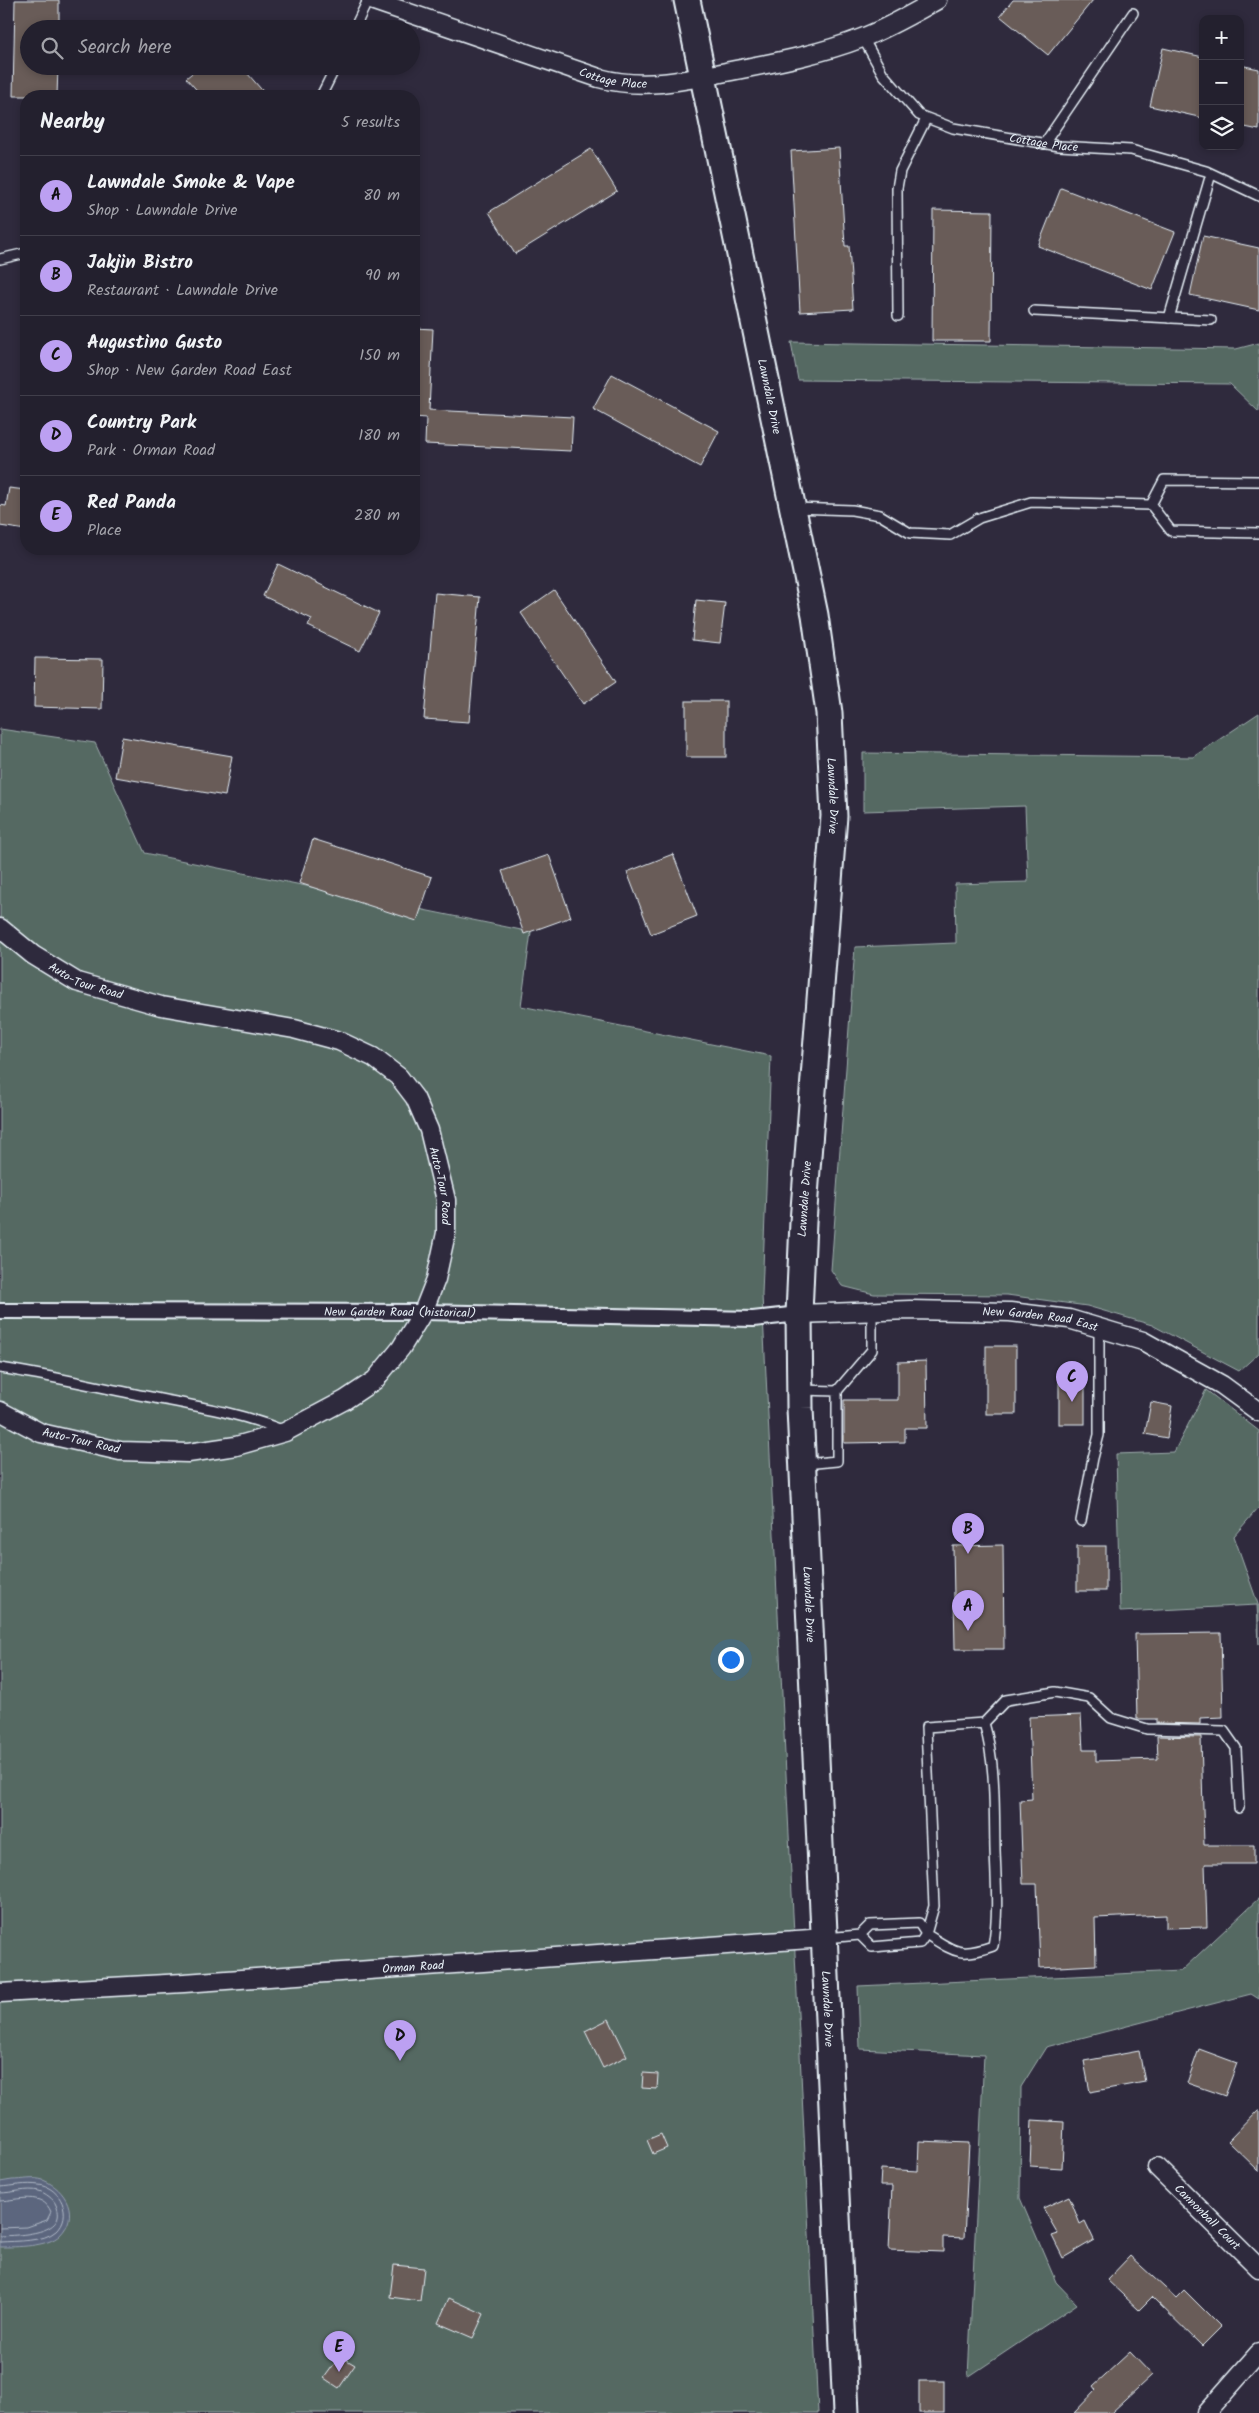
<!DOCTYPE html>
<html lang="en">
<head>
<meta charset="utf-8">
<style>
	:root { --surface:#23202e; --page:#2b2836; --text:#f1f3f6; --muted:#a3a3aa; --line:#403e4a; --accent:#bca0f2 }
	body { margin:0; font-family:Kalam,sans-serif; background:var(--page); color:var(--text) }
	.controls { position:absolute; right:15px; top:15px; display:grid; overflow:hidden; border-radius:10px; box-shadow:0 2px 8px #0003 }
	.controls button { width:45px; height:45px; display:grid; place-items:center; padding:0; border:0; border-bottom:1px solid var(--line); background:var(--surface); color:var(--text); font:25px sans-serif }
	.you { position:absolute; left:730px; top:1659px; width:18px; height:18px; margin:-12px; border:4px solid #fff; border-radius:50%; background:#1a73e8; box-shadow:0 0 0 8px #1a73e833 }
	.badge { display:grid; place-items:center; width:32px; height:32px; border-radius:50%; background:var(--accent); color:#111; font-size:16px; font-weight:700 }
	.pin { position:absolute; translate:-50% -41px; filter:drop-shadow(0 1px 2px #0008) }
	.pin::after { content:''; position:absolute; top:26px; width:18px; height:15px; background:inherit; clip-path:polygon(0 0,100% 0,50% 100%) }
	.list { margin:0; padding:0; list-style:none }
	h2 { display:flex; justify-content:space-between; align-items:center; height:65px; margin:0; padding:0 20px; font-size:21px }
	h2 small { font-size:16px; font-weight:400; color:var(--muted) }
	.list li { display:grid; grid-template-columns:32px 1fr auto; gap:15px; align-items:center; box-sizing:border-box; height:80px; padding:0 20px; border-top:1px solid var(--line) }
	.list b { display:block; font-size:19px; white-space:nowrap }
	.list p { margin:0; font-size:16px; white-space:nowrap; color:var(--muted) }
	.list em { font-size:16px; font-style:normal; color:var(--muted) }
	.icon { flex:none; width:28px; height:28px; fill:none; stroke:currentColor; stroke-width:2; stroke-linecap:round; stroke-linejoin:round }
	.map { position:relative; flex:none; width:1259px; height:2413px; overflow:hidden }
	.search { position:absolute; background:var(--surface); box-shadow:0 2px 8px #0003; left:20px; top:20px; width:400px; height:55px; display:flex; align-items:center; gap:12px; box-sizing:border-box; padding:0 18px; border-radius:28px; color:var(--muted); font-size:19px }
	.panel { position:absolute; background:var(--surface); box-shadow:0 2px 8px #0003; left:20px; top:90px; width:400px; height:465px; border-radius:20px }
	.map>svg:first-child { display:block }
	.green { fill:#556962; stroke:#9eadad }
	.water { fill:#5b667e; stroke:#939eaf }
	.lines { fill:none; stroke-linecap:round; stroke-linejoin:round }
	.shore { stroke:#b0b9c7; stroke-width:1 }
	.building { fill:#695c58; stroke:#e8f1f8 }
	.service-casing { stroke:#e8f1f8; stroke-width:12 }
	.pedestrian-casing { stroke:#e8f1f8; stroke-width:18 }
	.minor-casing { stroke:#e8f1f8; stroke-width:21 }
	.secondary-casing { stroke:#e8f1f8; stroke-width:29 }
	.service { stroke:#2f2a3d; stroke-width:9 }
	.pedestrian { stroke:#2f2a3d; stroke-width:14 }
	.minor { stroke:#2f2a3d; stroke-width:18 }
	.secondary { stroke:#2f2a3d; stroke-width:25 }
	.labels { text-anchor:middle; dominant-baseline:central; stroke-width:4.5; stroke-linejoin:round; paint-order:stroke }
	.street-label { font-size:12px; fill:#e8f1f8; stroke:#2f2a3d }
</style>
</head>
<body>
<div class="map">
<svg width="1259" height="2413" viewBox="0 0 1259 2413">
	<rect width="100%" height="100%" fill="#2f2a3d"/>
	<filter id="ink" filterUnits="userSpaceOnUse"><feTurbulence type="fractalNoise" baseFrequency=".02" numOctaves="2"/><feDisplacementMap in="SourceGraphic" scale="10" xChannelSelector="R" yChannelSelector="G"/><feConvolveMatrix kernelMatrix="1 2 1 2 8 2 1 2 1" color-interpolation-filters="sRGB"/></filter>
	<g filter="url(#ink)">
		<g class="green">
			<polygon points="791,342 1236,349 1259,343 1259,412 1230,384 798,380"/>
			<polygon points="1259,713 1259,1353 1239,1371 1152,1325 1087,1306 1007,1295 874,1294 842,1286 831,1270 855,947 956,943 955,884 1028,882 1025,806 863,811 863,753 1193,757"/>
			<polygon points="0,729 95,743 145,853 531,932 521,1006 771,1056 762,1295 818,2413 0,2413"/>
			<polygon points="1206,1390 1259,1431 1259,1507 1234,1536 1259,1607 1259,1644 1257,1605 1120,1612 1116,1454 1174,1452"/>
			<polygon points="1259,1898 1259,1999 1251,1994 1046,2047 1021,2087 1020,2198 1056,2282 1077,2304 968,2377 984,2055 860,2049 858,1986 1181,1971"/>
		</g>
		<path class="water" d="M12,2180C21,2180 35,2177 43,2180C66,2189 80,2215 60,2235C48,2247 16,2247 0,2247V2182Z"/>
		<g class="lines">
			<g class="shore">
				<path d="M0,2187C13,2186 26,2183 39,2185C60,2187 74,2215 56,2231C44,2242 16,2241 0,2242"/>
				<path d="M0,2193C12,2193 27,2188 39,2191C45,2193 54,2199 56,2205C70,2235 17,2235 0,2236"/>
				<path d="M0,2201C17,2200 43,2191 51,2212L47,2220L27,2227L0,2228"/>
			</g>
		</g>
		<g class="building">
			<polygon points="15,0 59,0 59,29 29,29 29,66 58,66 57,96 13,96"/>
			<polygon points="1013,0 1093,0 1048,55 1000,16"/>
			<polygon points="1163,48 1203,57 1203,118 1150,106"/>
			<polygon points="1240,65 1259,69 1259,130 1240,126"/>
			<polygon points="201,66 241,66 267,96 202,96 186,78"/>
			<polygon points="839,148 845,246 849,246 853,309 800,312 791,151"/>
			<polygon points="591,149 617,191 515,254 489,212"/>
			<polygon points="1061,188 1175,232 1152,290 1038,246"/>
			<polygon points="933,210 992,211 991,341 932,341"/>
			<polygon points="1203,236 1259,248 1259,310 1190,295"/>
			<polygon points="414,328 433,329 429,410 573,417 571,451 425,444 426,418 414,417"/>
			<polygon points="612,374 719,431 700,467 593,409"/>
			<polygon points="9,488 26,490 26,530 0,526 0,505 6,506"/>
			<polygon points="278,564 379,613 360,651 308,626 312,619 263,596"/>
			<polygon points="554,590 616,682 583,704 521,613"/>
			<polygon points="435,593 480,597 469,722 424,719"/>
			<polygon points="696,600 725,603 720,643 692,640"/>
			<polygon points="35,658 103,659 102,709 34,707"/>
			<rect x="686" y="701" width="40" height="56"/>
			<polygon points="122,737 232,756 225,796 115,777"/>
			<polygon points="313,839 432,877 417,921 299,883"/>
			<polygon points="673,854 697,916 651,934 627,872"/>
			<polygon points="549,855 571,917 524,934 502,871"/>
			<rect x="986" y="1346" width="30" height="68"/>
			<polygon points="926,1361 927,1428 905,1428 905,1442 844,1443 844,1400 898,1400 898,1362"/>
			<rect x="1059" y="1377" width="26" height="47"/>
			<polygon points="1151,1402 1172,1406 1167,1438 1145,1434"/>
			<polygon points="1003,1545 1004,1649 955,1649 953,1546"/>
			<rect x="1077" y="1546" width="29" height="45"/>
			<polygon points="1221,1633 1223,1717 1200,1718 1200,1724 1156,1723 1156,1719 1137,1719 1135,1634"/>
			<polygon points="1081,1715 1083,1750 1096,1750 1096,1761 1158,1759 1157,1736 1201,1737 1204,1845 1254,1845 1254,1864 1205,1864 1207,1927 1166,1928 1166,1915 1095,1918 1096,1965 1040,1968 1037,1884 1023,1884 1020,1800 1032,1799 1029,1717"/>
			<polygon points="609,2019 627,2056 603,2068 585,2031"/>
			<polygon points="1199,2049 1237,2063 1225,2096 1187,2083"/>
			<polygon points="1139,2051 1145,2082 1090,2092 1084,2061"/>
			<polygon points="643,2073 658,2074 657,2089 642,2088"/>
			<polygon points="1259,2109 1259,2171 1228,2141"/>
			<polygon points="1032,2120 1064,2122 1062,2168 1030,2166"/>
			<polygon points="661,2134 667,2148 653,2154 647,2140"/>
			<polygon points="919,2141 969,2143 964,2238 943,2237 943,2252 889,2250 892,2186 880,2186 881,2169 918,2171"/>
			<polygon points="1069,2196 1080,2224 1085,2221 1094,2240 1063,2258 1052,2236 1058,2234 1043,2208"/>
			<polygon points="1130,2256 1176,2298 1184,2290 1221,2327 1202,2346 1152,2297 1139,2310 1107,2280"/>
			<polygon points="394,2265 424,2268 420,2301 390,2297"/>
			<polygon points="449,2298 484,2314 473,2338 438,2323"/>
			<polygon points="1130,2352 1152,2375 1111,2413 1074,2413 1096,2390 1093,2386"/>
			<polygon points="340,2356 355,2365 339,2388 324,2378"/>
			<rect x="919" y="2381" width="25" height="32"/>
		</g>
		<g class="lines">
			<g class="service-casing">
				<g id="service">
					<polyline points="354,29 368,0"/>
					<path id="s1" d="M863,38L883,74L919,115L953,128L1059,146L1131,150L1206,171L1259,196"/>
					<polyline points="321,96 336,66"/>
					<polyline points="1044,144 1133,13"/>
					<polyline points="0,259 26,253"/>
					<polyline points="1034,311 1211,320"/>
					<polyline points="898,316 897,188 900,171 926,119"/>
					<polyline points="1169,318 1211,174"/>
					<polyline points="1151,505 1164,480 1259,481"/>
					<polyline points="1151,505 1171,531 1259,533"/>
					<polyline points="795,508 852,510 880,515 910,533 950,535 979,518 1031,502 1151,505"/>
					<path d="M0,1368C41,1374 80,1383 120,1391C175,1403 230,1409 282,1430"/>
					<polyline points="800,1390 837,1391 837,1461 805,1464"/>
					<polyline points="837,1391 872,1350 872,1311"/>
					<polyline points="1081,1521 1093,1458 1099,1435 1099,1328"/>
					<path d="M984,1723C996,1763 994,1808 995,1850C996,1882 999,1914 993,1946C960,1958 955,1952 926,1934L934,1906L926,1727L984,1723L1006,1700L1055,1692L1089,1698L1111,1718L1147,1729L1224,1731L1236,1748L1239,1808"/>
					<polyline points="825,1938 860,1935 870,1925 919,1923 926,1934 920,1943 872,1947 860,1935"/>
				</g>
			</g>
			<g class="pedestrian-casing">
				<g id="pedestrian">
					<path id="s2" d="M0,1311L423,1312L753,1319L799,1314"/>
				</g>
			</g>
			<g class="minor-casing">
				<g id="minor">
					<path id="s3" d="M371,0L599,78C642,90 683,81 726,72C772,63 818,55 862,38C888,28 912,14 937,0"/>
					<path id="s4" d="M0,928L33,955L77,982L161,1006L294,1029L339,1041L373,1057L399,1077L415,1098L429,1130L446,1200V1233L436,1279L423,1312L401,1348L375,1380L345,1400L285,1432L236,1446L188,1453L120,1451L41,1433L0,1411"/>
					<path id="s5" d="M799,1314L910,1310L1010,1312L1069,1319L1143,1341L1222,1385L1259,1412"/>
					<path id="s6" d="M0,1993L184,1983L825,1938"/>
					<path id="s7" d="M1157,2167L1259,2268"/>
					<polyline points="1206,2413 1259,2353"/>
				</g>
			</g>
			<g class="secondary-casing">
				<g id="secondary">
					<path id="s8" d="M687,0L815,615L829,713L834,816L803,1222L799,1314L800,1408L846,2413"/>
				</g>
			</g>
			<use href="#service" class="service"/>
			<use href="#pedestrian" class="pedestrian"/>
			<use href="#minor" class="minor"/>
			<use href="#secondary" class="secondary"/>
		</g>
	</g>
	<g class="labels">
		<g class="street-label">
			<text stroke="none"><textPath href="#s3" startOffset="255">Cottage Place</textPath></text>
			<text stroke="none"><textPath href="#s1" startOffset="224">Cottage Place</textPath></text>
			<text stroke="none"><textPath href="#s8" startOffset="405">Lawndale Drive</textPath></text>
			<text stroke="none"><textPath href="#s8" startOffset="810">Lawndale Drive</textPath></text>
			<text stroke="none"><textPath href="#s4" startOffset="102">Auto-Tour Road</textPath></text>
			<text stroke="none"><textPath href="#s4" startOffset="552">Auto-Tour Road</textPath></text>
			<text transform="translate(805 1199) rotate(-86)">Lawndale Drive</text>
			<text stroke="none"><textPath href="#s2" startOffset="400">New Garden Road (historical)</textPath></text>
			<text stroke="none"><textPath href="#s5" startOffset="242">New Garden Road East</textPath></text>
			<text transform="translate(81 1441) rotate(13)">Auto-Tour Road</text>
			<text stroke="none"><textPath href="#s8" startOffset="1620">Lawndale Drive</textPath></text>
			<text stroke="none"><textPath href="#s6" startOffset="414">Orman Road</textPath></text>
			<text stroke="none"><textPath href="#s8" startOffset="2025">Lawndale Drive</textPath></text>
			<text stroke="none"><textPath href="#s7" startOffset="71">Cannonball Court</textPath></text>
		</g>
	</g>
</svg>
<div class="controls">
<button>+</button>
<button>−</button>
<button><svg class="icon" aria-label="layers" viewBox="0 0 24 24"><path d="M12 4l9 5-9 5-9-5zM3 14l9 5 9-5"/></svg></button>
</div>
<div class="you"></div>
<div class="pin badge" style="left:968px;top:1631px">A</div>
<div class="pin badge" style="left:968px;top:1554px">B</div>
<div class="pin badge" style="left:1072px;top:1402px">C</div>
<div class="pin badge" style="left:400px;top:2061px">D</div>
<div class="pin badge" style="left:339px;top:2372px">E</div>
<div class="search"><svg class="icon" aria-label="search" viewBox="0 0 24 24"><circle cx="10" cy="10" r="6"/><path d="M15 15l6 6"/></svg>Search here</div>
<section class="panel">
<h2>Nearby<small>5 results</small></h2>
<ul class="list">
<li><span class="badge">A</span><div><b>Lawndale Smoke &amp; Vape</b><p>Shop · Lawndale Drive</p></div><em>80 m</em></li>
<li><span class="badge">B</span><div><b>Jakjin Bistro</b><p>Restaurant · Lawndale Drive</p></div><em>90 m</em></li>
<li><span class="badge">C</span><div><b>Augustino Gusto</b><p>Shop · New Garden Road East</p></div><em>150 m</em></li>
<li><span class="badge">D</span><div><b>Country Park</b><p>Park · Orman Road</p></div><em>180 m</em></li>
<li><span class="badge">E</span><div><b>Red Panda</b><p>Place</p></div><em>280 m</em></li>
</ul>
</section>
</div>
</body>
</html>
